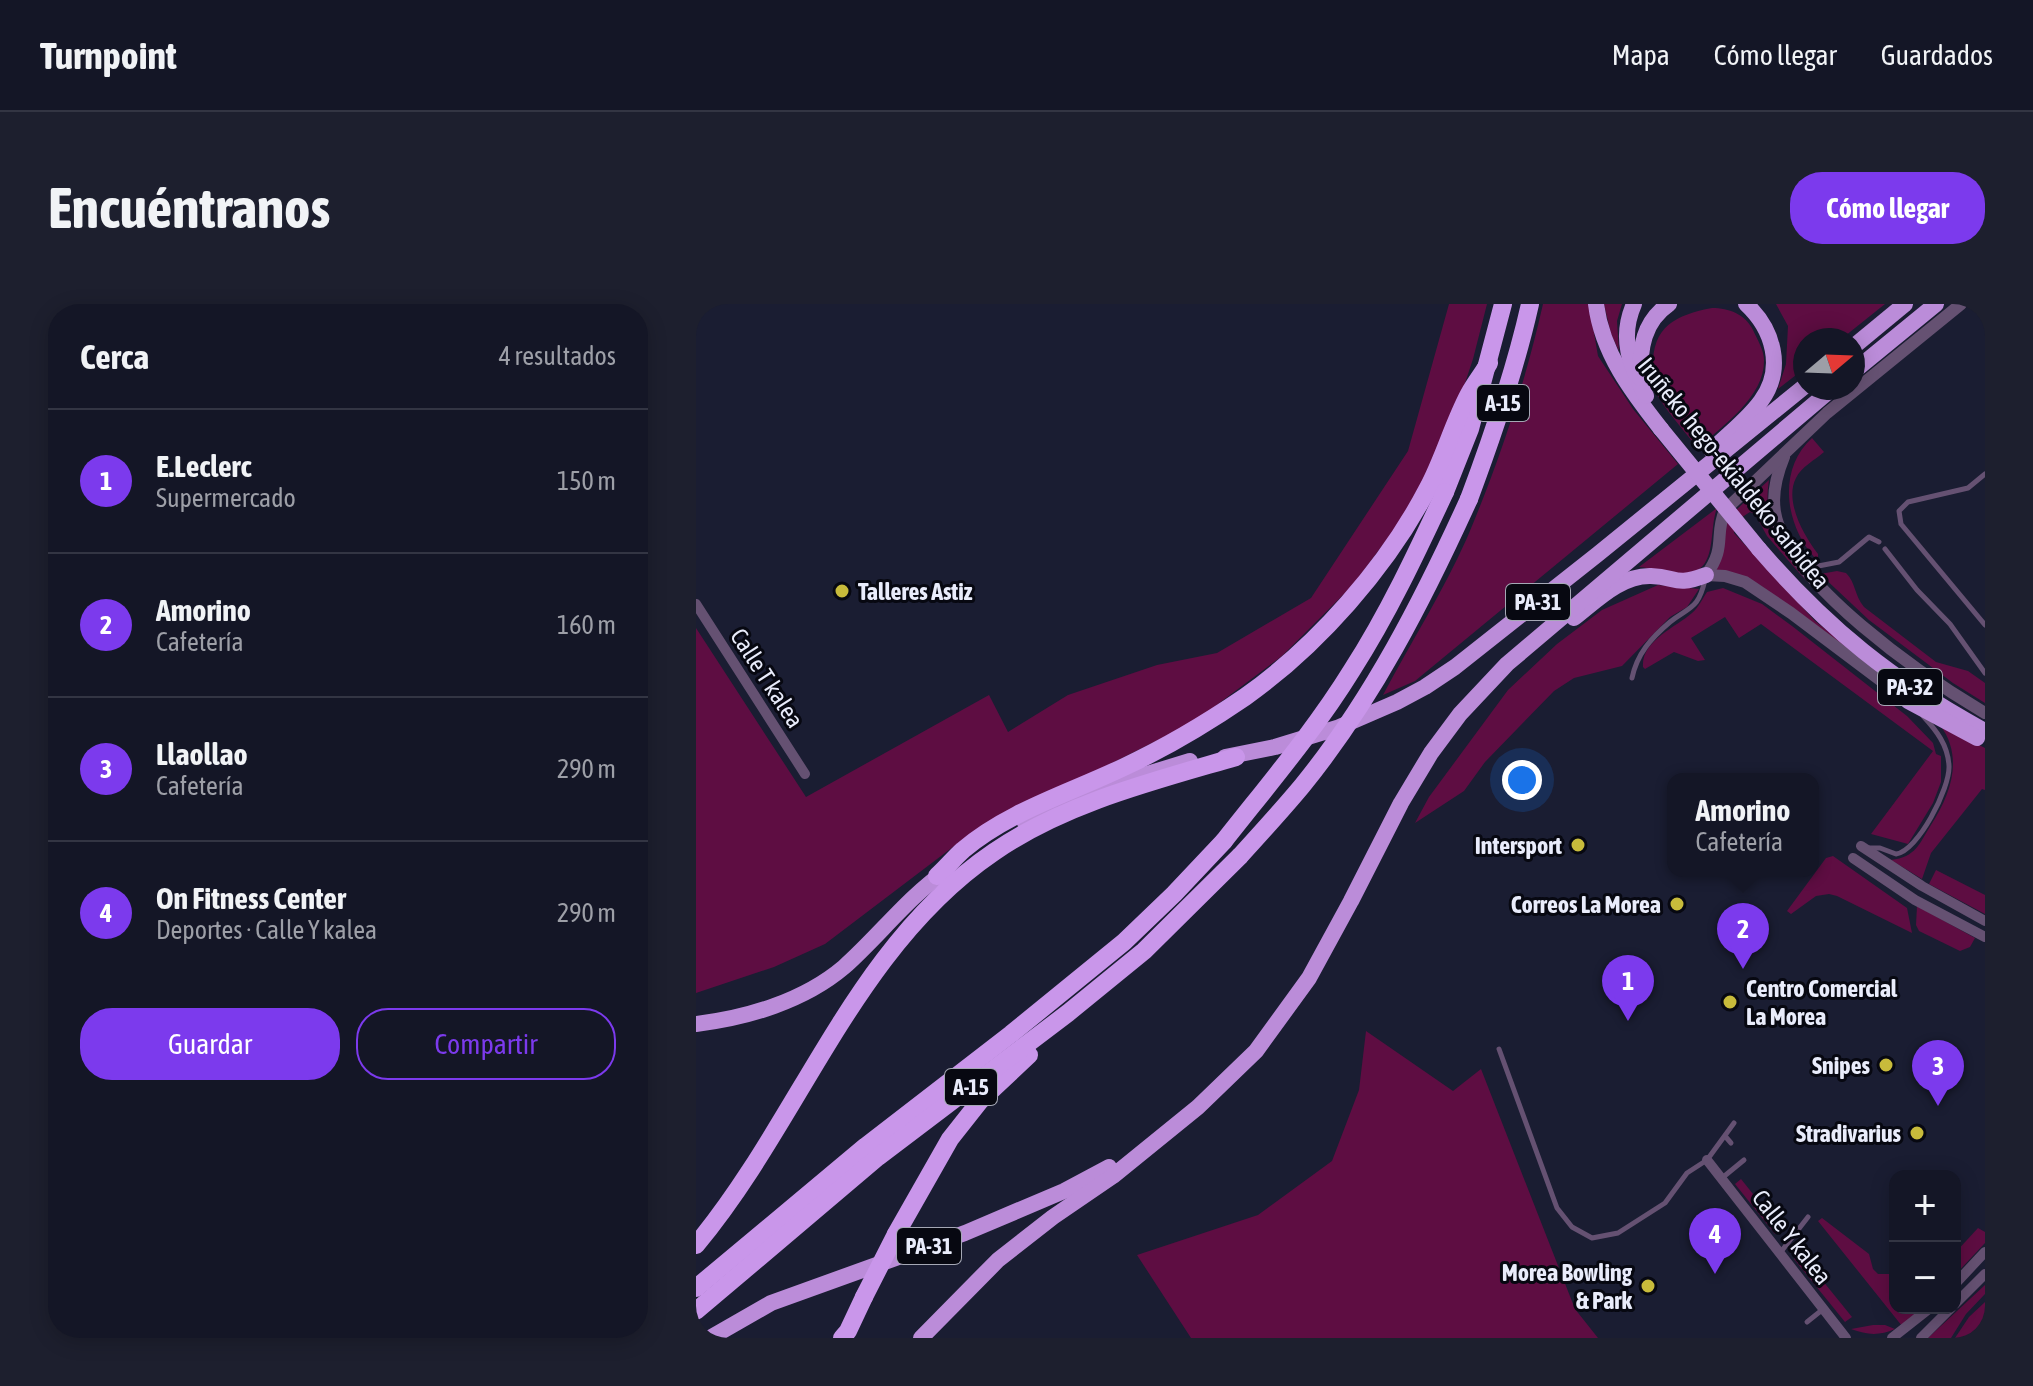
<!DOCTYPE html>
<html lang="es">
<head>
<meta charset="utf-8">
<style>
	:root { --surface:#141626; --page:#1d1f2e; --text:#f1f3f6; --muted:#9d9fa7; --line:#333543; --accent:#7c3aed }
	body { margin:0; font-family:"Asap Condensed",sans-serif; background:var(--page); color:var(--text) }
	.controls { position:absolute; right:24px; bottom:24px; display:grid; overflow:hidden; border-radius:16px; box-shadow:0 4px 20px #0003 }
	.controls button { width:72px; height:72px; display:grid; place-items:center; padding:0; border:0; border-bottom:2px solid var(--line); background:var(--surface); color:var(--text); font:40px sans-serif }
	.compass { position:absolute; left:1097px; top:24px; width:72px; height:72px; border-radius:50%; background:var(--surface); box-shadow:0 4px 20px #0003; rotate:71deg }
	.you { position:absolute; left:826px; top:476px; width:28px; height:28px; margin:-20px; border:6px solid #fff; border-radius:50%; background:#1a73e8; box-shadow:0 0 0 12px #1a73e833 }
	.badge { display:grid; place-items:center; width:52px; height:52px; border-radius:50%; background:var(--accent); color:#fff; font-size:26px; font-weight:700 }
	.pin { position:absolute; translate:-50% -66px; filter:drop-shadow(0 2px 4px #0008) }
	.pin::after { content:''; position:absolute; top:42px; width:28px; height:24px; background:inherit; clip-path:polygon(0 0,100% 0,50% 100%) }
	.popup { position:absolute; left:971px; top:469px; width:152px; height:104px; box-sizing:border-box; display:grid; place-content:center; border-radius:16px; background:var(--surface); filter:drop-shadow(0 2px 6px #0005); font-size:26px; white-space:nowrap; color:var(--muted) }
	.popup b { font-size:30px; color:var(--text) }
	.popup::after { content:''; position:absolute; left:50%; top:100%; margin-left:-16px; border:16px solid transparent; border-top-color:var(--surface) }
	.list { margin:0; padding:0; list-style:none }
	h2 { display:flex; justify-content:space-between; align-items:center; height:104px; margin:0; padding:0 32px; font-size:34px }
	h2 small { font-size:26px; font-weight:400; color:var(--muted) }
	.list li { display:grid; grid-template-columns:52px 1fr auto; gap:24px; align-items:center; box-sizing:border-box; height:144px; padding:0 32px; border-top:2px solid var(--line) }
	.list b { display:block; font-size:30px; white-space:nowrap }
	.list p { margin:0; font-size:26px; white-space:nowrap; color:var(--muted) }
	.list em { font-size:26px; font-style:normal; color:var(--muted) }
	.actions { display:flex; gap:16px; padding:24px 32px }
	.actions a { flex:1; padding:18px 0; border:2px solid var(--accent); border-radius:32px; text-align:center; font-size:28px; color:var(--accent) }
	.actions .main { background:var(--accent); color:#fff }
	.map { position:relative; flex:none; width:1289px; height:1034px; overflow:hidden; border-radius:32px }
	header { display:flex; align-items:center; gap:48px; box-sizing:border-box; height:112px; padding:0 40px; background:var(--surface); border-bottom:2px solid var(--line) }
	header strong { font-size:38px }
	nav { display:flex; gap:44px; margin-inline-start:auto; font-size:28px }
	.intro { display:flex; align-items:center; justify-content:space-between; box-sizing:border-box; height:192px; padding:0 48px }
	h1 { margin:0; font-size:56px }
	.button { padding:20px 36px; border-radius:32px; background:var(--accent); color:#fff; font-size:28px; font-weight:700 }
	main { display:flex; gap:48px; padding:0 48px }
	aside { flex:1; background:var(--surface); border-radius:32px; box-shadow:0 4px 20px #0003 }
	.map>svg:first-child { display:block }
	.green { fill:#5e0d42 }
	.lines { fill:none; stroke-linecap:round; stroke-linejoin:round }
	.service { stroke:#655172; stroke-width:5 }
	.minor { stroke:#655172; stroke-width:10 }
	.tertiary { stroke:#655172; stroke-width:12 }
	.trunk { stroke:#bb8cd9; stroke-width:16 }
	.motorway { stroke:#c996ea; stroke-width:18 }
	.trunk-bridge { stroke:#bb8cd9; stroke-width:16 }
	.motorway-bridge { stroke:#c996ea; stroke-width:18 }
	.poi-dot { fill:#c8bb3b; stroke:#070811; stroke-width:3 }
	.labels { text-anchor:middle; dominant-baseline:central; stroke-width:6; stroke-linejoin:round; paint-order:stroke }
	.shield { fill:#070811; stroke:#a5a8b5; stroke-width:2 }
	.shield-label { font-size:22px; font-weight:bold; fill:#e9ecfb }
	.street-label { font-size:24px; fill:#e9ecfb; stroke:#070811 }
	.poi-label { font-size:24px; font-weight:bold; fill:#e9ecfb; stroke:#070811; text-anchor:end }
</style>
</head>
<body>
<header>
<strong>Turnpoint</strong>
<nav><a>Mapa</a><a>Cómo llegar</a><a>Guardados</a></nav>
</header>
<div class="intro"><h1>Encuéntranos</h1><a class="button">Cómo llegar</a></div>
<main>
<aside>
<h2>Cerca<small>4 resultados</small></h2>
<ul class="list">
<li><span class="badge">1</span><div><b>E.Leclerc</b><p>Supermercado</p></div><em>150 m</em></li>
<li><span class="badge">2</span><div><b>Amorino</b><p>Cafetería</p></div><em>160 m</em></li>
<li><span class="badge">3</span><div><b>Llaollao</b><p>Cafetería</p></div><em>290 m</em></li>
<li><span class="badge">4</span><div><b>On Fitness Center</b><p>Deportes · Calle Y kalea</p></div><em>290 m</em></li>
</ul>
<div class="actions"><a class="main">Guardar</a><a>Compartir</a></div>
</aside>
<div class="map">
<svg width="1289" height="1034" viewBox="0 0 1289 1034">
	<rect width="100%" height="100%" fill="#1a1d32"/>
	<g class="green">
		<polygon points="753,0 791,0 777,55 752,130 706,215 656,282 586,352 498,418 274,530 129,640 78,663 0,689 0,324 110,493 293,391 312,428 372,391 461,361 521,349 615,294 712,147"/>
		<path d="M847,0H893L902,52L937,105L982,160L719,377L687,391C714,340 748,286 771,234C803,158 829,80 847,0Z"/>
		<polygon points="908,0 926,0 921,17 923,47 915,30"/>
		<polygon points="1080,0 1189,0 1144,36 1109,36 1109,64 1082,85 1090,60 1092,22"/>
		<path d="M1016,4C1033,4 1049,10 1057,26C1061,35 1068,46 1068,56C1069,93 1026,122 1002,144C990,129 963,99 957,82C956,77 957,68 957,63C956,22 980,11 1016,4Z"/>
		<path d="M1116,134L1128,148C1119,156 1105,163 1100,174C1088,197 1108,232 1122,250V254H1119C1089,221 1081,166 1116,134Z"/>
		<path d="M1073,176C1066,221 1086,244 1111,278L1071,232L1059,210L1054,208C1045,214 1037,218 1038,229L1119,317L1182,367L1064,281L1019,267L1030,215Z"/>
		<path d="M1021,204C1012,227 1023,269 987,270C973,271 957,264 943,263Z"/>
		<path d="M1141,267L1150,269C1160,279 1158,291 1168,303L1240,358L1272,367L1289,379V399L1257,379L1173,316L1124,270Z"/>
		<polygon points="962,281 1003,285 991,303 974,313 926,362 878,374 858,387 789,458 768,487 719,519 733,493 812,386 861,340 906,306"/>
		<path d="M1027,284L1066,300L1096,322L1211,412L1237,439L1240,450L1245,452V478L1237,499L1212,540L1175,530L1237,447L1065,320L1043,334L1029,313L995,334L1009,356L1002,357L978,348L949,365L947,363C945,337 980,323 996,309C1003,303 1006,295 1011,288Z"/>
		<path d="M1244,421L1289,444V486L1286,485L1235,549L1226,575L1195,556C1220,553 1223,540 1235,521C1255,490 1268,453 1244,421Z"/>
		<polygon points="1137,552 1211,604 1216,629 1141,592 1133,590 1120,592 1095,610 1091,607 1130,554"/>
		<polygon points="1240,566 1289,591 1289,610 1233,580"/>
		<polygon points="1221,602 1279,634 1274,643 1264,647 1223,627 1220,621"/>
		<polygon points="670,727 757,787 785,765 879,1005 902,1034 495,1034 441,951 562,911 636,857 663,786"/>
		<polygon points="1045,875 1085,925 1079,930 1039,880"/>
		<polygon points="1126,914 1173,950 1177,965 1182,970 1199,970 1199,1004 1226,1004 1206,1022 1122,917"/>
		<polygon points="1282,924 1289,928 1289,939 1259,971 1259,949"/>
		<polygon points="1105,950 1156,1013 1149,1018 1098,955"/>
		<polygon points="1289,981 1289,990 1270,1010 1255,1034 1232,1034"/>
		<polygon points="1289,998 1289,1034 1259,1034 1273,1013"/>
		<path d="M1177,1021H1189L1199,1025C1183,1032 1171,1031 1155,1025Z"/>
	</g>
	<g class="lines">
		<g class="service">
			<polyline points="1289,170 1272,184 1212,198 1203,207 1205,220 1289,321"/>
			<polyline points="1189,245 1221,286 1254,320 1289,369"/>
			<polyline points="1112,264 1143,258 1173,233 1183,238"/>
			<path d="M936,374C941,350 955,334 974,318C994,302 1002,306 1009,276"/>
			<path d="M1173,544H1184L1200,550C1222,547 1254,484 1253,462C1252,441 1240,426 1227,412"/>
			<polyline points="803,745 861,904 876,923 896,934 922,929 969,899 991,869 1011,856 1038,819"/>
			<polyline points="1029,832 1035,839"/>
			<polyline points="1026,874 1048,856"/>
			<polyline points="1084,949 1112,913"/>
			<polyline points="1111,1018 1126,1006"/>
		</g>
		<g class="minor">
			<polyline points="0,300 109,470"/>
			<polyline points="1165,542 1226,582 1289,617"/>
			<polyline points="1157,554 1219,596 1289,633"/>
			<polyline points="1011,856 1150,1034"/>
			<polyline points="1259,980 1289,948"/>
			<polyline points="1259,1000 1289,970"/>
			<polyline points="1196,1034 1234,1004"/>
			<polyline points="1225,1034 1255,1004"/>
		</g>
		<g class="tertiary">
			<path d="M1088,153C1081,170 1076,190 1079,208C1091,279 1228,373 1289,409"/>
			<path d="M1010,271C1031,243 1018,232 1029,206L1131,109L1265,0"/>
			<polyline points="1010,271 1029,272 1049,278 1095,309 1212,397"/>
		</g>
		<g class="trunk">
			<path d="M900,0C906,49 936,88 965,125"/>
			<path d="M938,0C923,34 934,61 950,92"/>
			<polyline points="1157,43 1209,0"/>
			<polyline points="1157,68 1240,0"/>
			<path d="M944,74C944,44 947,18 973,0"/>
			<path d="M1015,146C1032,131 1052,115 1065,97C1089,64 1077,25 1050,0"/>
			<path d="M1063,245C1132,325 1197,377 1289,427"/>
			<path d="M878,314C900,297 925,271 955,272C982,273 978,283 1010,271"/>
			<polyline points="1212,397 1281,434"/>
			<polyline points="529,453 579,443 641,424 701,398 729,383 759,363 902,250 1109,82"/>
			<polyline points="328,517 425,478 494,457"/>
			<path d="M0,720C51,714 108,697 148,663C183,632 212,593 251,566"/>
			<polyline points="14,1034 75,999 269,929 368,887 413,863"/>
			<polyline points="225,1034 302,956 357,913 417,872 502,803 560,747 613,674 655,597 705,499 735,449 764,410 811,360 1137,84"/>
		</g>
		<g class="motorway">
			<polyline points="749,188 774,125 807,0"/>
			<path d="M773,195C797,131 819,67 834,0"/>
			<path d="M241,572C250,564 258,554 267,546C313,507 374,489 428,463C471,443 511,419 549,393C621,342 691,263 732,184C748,154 757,120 773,90C779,79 787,69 793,59"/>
			<polyline points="200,930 254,835 284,797 333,751"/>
			<path d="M0,941C105,815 158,643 298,548C369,499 458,477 540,453"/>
			<polyline points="0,984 170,842 315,730 428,638 478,590 528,537"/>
			<polyline points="0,1007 182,853 372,709 448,647 544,552"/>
			<polyline points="146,1034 152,1027 168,993"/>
		</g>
		<polyline class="trunk-bridge" points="965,125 1063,245"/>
		<g class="motorway-bridge">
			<path d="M528,537C572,481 619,426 656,366C692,310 721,248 749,188"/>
			<path d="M544,552C565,529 586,506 606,482C676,396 727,296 773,195"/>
			<polyline points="168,993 200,930"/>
		</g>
	</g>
	<g class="poi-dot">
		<circle cx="146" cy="287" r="8"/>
		<circle cx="882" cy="541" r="8"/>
		<circle cx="981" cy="600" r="8"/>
		<circle cx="1034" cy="698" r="8"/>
		<circle cx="1190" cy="761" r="8"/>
		<circle cx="1221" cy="829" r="8"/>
		<circle cx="952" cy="982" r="8"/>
	</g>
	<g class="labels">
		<g class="shield">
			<rect x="781" y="81" width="52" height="36" rx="6"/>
			<rect x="810" y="280" width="64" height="36" rx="6"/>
			<rect x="1182" y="365" width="64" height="36" rx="6"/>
			<rect x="249" y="765" width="52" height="36" rx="6"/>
			<rect x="201" y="924" width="64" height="36" rx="6"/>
		</g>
		<g class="shield-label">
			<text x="807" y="99">A-15</text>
			<text x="842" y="298">PA-31</text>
			<text x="1214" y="383">PA-32</text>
			<text x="275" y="783">A-15</text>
			<text x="233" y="942">PA-31</text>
		</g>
		<g class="street-label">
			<text transform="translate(1038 169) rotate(51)">Iruñeko hego-ekialdeko sarbidea</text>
			<text transform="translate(71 374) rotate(57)">Calle T kalea</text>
			<text transform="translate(1096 933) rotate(52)">Calle Y kalea</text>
		</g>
		<g class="poi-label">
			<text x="162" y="287" text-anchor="start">Talleres Astiz</text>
			<text x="866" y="541">Intersport</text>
			<text x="965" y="600">Correos La Morea</text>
			<text x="1050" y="684" text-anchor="start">Centro Comercial<tspan x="1050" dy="28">La Morea</tspan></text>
			<text x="1174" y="761">Snipes</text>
			<text x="1205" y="829">Stradivarius</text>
			<text x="936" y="968">Morea Bowling<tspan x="936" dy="28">&amp; Park</tspan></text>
		</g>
	</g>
</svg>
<div class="controls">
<button>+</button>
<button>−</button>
</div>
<svg class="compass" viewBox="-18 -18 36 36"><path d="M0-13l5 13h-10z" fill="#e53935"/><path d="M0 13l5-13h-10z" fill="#9d9fa7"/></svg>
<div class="you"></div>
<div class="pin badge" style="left:932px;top:717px">1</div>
<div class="pin badge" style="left:1047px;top:665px">2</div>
<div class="popup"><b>Amorino</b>Cafetería</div>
<div class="pin badge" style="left:1242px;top:802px">3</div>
<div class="pin badge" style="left:1019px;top:970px">4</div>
</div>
</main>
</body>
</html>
